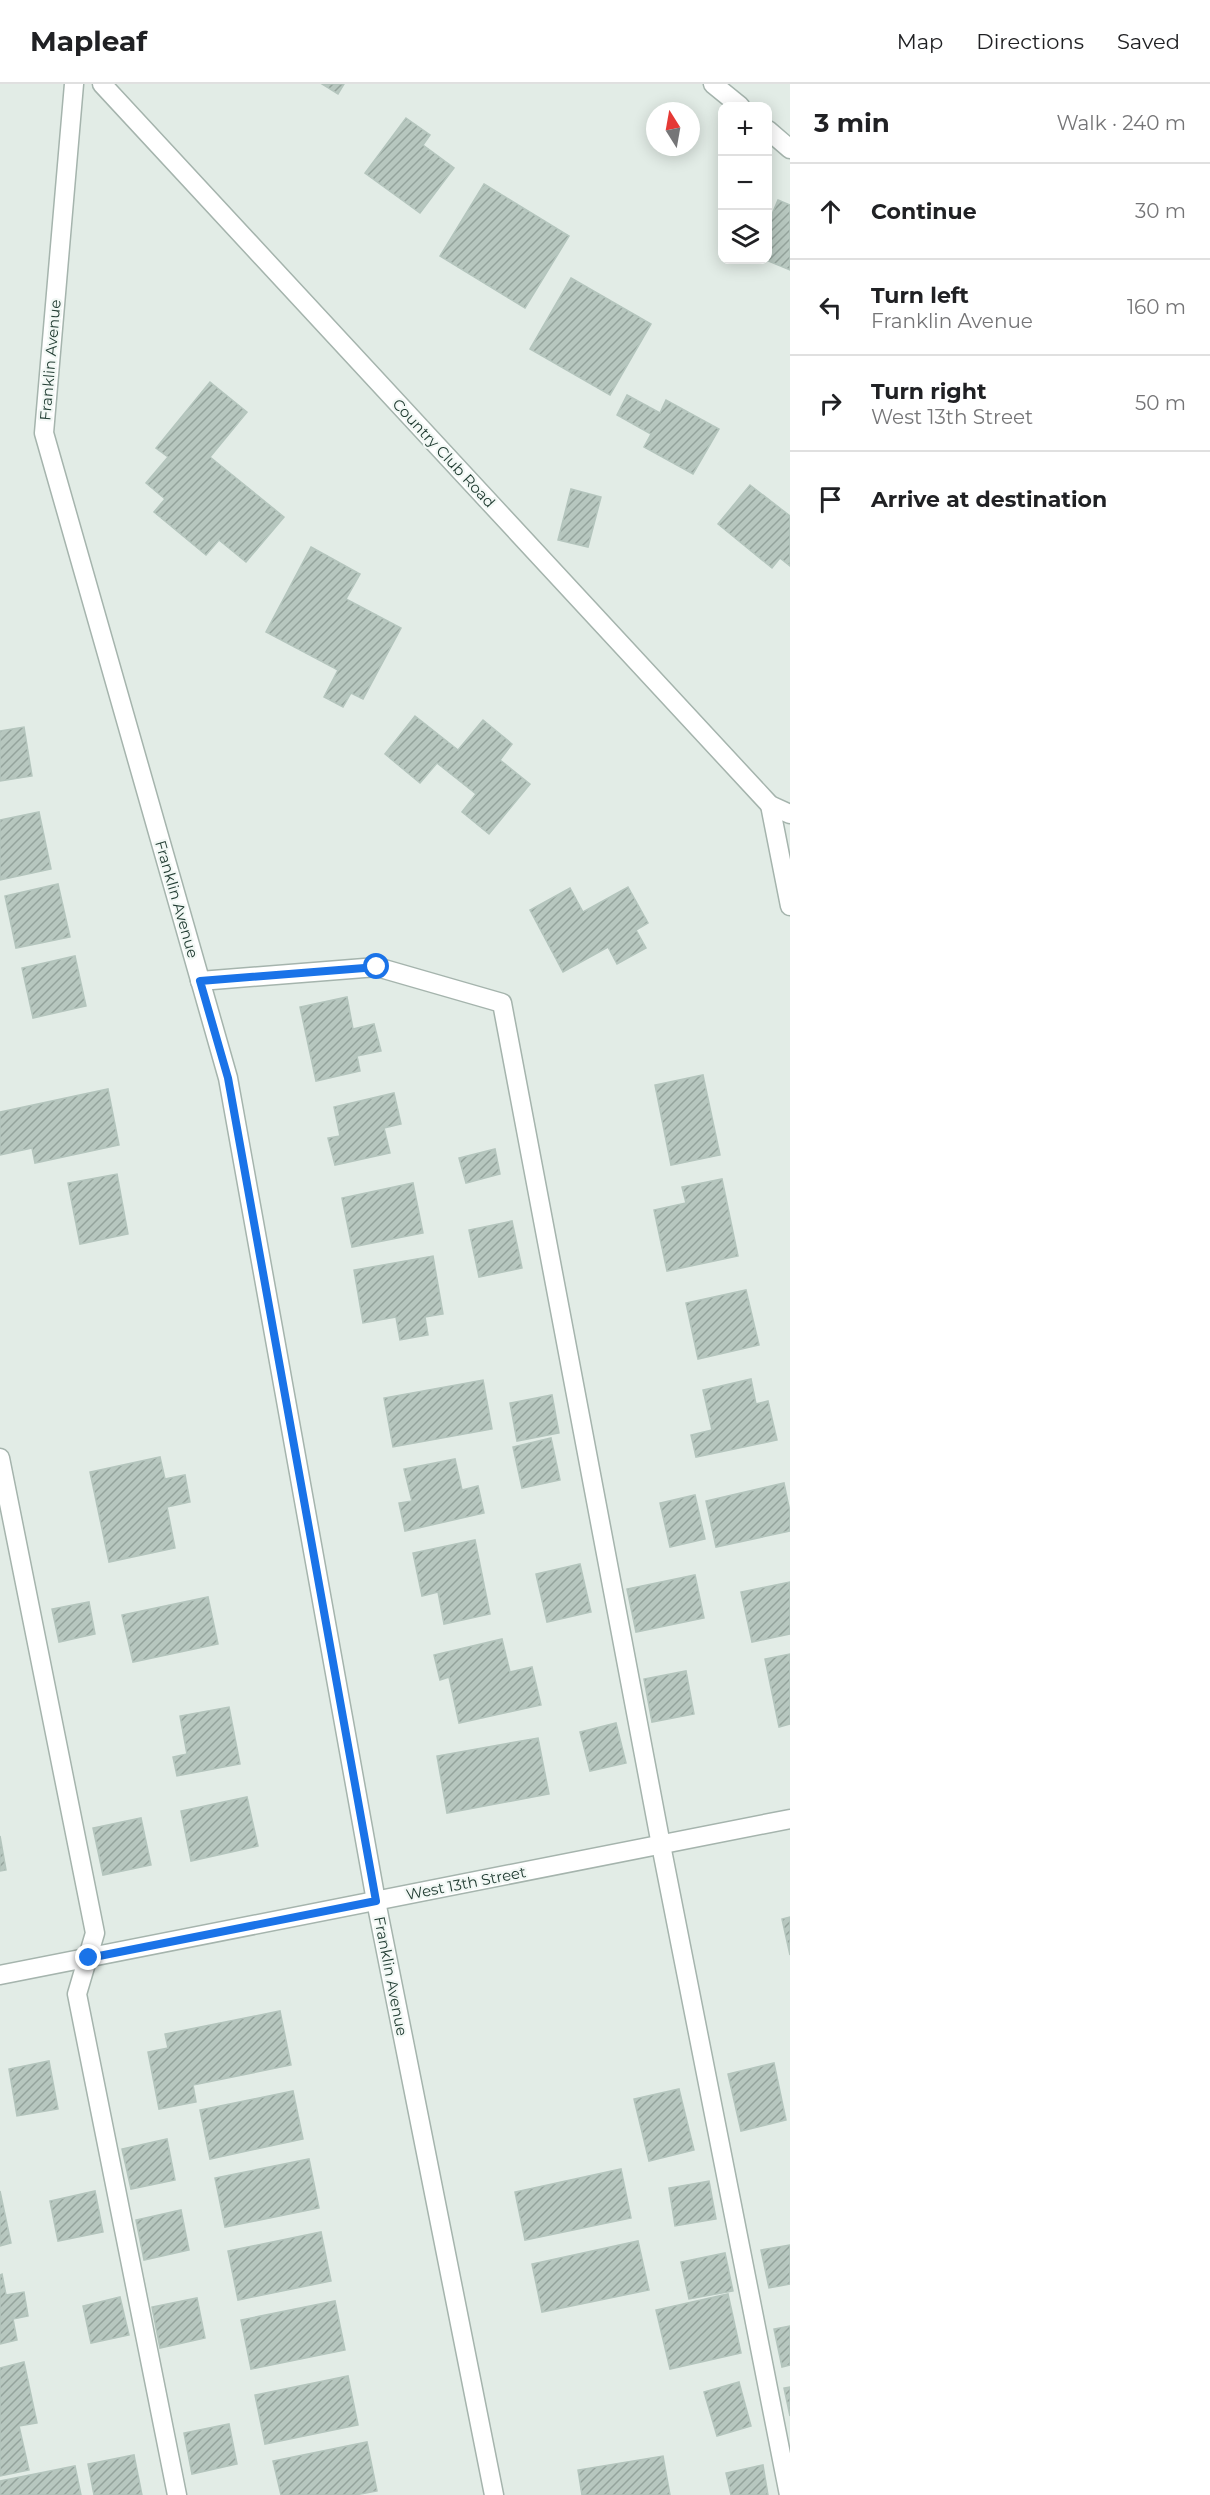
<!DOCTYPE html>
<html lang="en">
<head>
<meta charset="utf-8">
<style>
	:root { --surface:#fff; --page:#f6f6f6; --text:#202124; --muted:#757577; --line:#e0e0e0 }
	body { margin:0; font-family:Montserrat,sans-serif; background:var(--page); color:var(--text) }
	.controls { position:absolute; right:18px; top:18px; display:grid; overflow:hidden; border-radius:12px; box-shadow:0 3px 15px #0003 }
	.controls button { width:54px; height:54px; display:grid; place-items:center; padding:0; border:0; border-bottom:2px solid var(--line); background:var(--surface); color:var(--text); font:30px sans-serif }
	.compass { position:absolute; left:646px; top:18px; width:54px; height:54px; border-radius:50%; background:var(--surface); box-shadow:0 3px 15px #0003; rotate:349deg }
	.stop { position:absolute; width:18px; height:18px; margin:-14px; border:4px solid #1a73e8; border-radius:50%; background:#fff }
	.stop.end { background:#1a73e8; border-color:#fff; box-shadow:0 2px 6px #0008 }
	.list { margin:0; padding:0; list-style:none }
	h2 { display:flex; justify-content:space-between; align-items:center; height:78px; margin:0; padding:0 24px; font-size:26px }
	h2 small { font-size:20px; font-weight:400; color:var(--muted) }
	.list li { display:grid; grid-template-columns:39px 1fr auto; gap:18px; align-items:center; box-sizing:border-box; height:96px; padding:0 24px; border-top:2px solid var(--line) }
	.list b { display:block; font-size:22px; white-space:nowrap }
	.list p { margin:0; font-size:20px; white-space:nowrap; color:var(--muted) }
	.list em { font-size:20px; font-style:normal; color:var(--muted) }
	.icon { flex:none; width:33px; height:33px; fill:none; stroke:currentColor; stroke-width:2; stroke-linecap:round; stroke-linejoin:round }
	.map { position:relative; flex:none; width:790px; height:2411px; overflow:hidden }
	header { display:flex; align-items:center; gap:36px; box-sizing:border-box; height:84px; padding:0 30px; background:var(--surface); border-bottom:2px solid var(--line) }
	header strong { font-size:28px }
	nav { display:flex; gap:33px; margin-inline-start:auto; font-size:21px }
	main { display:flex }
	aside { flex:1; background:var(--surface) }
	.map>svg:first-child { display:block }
	.building { fill:url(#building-hatch); stroke:#b4c5bd; stroke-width:1.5 }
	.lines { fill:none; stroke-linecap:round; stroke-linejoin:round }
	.lane-casing { stroke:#a5b4ad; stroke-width:21 }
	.street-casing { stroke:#a5b4ad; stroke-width:21 }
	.lane { stroke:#fff; stroke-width:18 }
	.street { stroke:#fff; stroke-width:18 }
	.route { stroke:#1a73e8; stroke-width:8 }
	.labels { text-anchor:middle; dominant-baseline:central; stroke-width:4.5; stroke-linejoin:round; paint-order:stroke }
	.street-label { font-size:15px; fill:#223d33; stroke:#f2f8f5 }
</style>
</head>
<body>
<header>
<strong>Mapleaf</strong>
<nav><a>Map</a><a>Directions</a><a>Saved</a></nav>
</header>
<main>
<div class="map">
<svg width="790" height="2411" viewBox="0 0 790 2411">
	<defs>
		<pattern id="building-hatch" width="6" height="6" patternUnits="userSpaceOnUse" patternTransform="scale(1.5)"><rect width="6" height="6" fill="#b7c7bf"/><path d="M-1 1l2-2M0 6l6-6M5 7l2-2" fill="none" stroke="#94a39c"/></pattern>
	</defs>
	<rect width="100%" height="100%" fill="#e2ece6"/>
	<g class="building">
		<polygon points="322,0 344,0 338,10"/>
		<polygon points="406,34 430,51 423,61 454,84 420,129 365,89"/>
		<polygon points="484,100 569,152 525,224 440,172"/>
		<polygon points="778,116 790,121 790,186 766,176 768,140"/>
		<polygon points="571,194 651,240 610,311 530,265"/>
		<polygon points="210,298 247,328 210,373 284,433 246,478 219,456 206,471 154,428 165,415 146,399 168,373 156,364"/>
		<polygon points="627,311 660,329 666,316 719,345 693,390 644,363 651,350 617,331"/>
		<polygon points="750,401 790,432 790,482 780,474 772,484 718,440"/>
		<polygon points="571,405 601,413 588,463 558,456"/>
		<polygon points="311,463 360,490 346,515 401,544 363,615 351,609 343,623 324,613 338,586 266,548"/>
		<polygon points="415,632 458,666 483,636 512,660 500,676 530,700 489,750 462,728 476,710 437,679 420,699 385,670"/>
		<polygon points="24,643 32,692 0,697 0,647"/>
		<polygon points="39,728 51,785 0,796 0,736"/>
		<polygon points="58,800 70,853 16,864 5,812"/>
		<polygon points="628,803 648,839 636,846 646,864 617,880 608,863 563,888 530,826 570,804 583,828"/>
		<polygon points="75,872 86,922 33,934 22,884"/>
		<polygon points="347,913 353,945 374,940 381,967 357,972 360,987 316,997 300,923"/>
		<polygon points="703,991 720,1071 671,1081 655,1001"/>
		<polygon points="108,1005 119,1061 35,1079 32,1064 0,1071 0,1028"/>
		<polygon points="394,1009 401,1040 384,1044 390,1069 335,1081 328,1054 340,1052 334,1023"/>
		<polygon points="495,1065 500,1090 466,1099 459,1074"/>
		<polygon points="117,1090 128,1150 80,1160 68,1099"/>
		<polygon points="722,1095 738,1172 667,1187 654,1126 686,1119 682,1103"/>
		<polygon points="413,1099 423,1149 352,1163 342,1114"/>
		<polygon points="512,1137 522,1184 479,1193 469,1146"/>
		<polygon points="433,1172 443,1230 425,1233 428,1251 400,1256 396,1233 363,1239 354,1186"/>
		<polygon points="746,1206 759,1261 698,1275 686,1219"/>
		<polygon points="751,1295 756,1320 768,1317 777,1356 696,1373 691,1351 712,1346 703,1306"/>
		<polygon points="483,1296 492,1345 393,1363 384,1314"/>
		<polygon points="552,1311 559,1349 517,1357 510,1319"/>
		<polygon points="551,1354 560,1396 522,1404 513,1363"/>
		<polygon points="160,1373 165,1395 185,1391 190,1418 167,1423 175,1464 109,1478 90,1388"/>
		<polygon points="455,1375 462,1406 478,1402 484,1429 405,1447 399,1419 412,1417 404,1385"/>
		<polygon points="784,1399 790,1428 790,1447 716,1463 706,1417"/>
		<polygon points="695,1411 705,1455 670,1463 660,1419"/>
		<polygon points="475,1456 490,1530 444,1540 438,1508 422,1512 413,1469"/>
		<polygon points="580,1480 591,1528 547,1538 536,1490"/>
		<polygon points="695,1491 704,1534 636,1548 627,1505"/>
		<polygon points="790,1498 790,1550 752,1558 741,1508"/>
		<polygon points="208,1513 218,1560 133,1578 122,1531"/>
		<polygon points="89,1518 95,1550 59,1558 52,1525"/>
		<polygon points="502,1555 510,1588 532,1583 541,1621 459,1639 449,1593 440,1596 434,1571"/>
		<polygon points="790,1570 790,1640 779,1643 765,1575"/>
		<polygon points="686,1587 694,1630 652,1638 644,1595"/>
		<polygon points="229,1623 240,1680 177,1692 173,1673 187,1670 180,1632"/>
		<polygon points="616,1639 626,1679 590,1687 580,1648"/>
		<polygon points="538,1654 549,1710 447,1729 437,1672"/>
		<polygon points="247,1713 258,1762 191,1777 181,1727"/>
		<polygon points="141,1734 151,1781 103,1791 93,1744"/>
		<polygon points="0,1752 6,1786 0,1787"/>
		<polygon points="790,1833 790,1871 782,1835"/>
		<polygon points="280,1927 291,1981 193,2001 196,2018 159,2025 148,1968 168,1964 165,1950"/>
		<polygon points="49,1977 58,2025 17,2032 9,1985"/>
		<polygon points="774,1979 786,2036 741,2047 728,1990"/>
		<polygon points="679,2005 694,2066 649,2077 634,2015"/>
		<polygon points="293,2007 303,2055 210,2075 200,2026"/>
		<polygon points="167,2055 175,2096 131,2105 122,2065"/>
		<polygon points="309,2075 319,2124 225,2143 215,2094"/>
		<polygon points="621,2085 631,2134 525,2156 515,2108"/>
		<polygon points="709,2097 716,2135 675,2142 669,2104"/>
		<polygon points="0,2107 11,2159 0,2162"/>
		<polygon points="95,2107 103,2148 58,2157 50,2117"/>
		<polygon points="181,2126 189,2166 144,2176 136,2136"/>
		<polygon points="321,2148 331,2197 238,2216 228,2167"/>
		<polygon points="638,2157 649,2206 542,2228 532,2180"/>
		<polygon points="790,2161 790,2200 769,2204 761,2166"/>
		<polygon points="725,2169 733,2207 689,2215 681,2178"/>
		<polygon points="2,2190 6,2211 24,2208 28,2232 13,2235 17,2256 0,2260 0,2191"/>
		<polygon points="728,2210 741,2269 670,2285 656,2226"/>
		<polygon points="120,2213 129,2251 91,2259 83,2222"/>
		<polygon points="197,2214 205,2254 160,2264 152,2223"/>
		<polygon points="335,2217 345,2266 251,2285 241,2236"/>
		<polygon points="790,2242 790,2281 782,2283 774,2245"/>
		<polygon points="24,2278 37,2339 19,2342 29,2386 0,2392 0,2284"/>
		<polygon points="348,2292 358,2341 265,2360 255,2311"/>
		<polygon points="739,2298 751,2342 717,2352 704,2308"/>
		<polygon points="790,2303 790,2332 784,2304"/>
		<polygon points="229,2340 237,2380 192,2390 184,2349"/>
		<polygon points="367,2358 377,2407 355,2411 281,2411 273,2377"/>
		<polygon points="134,2371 142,2411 94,2411 88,2380"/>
		<polygon points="663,2372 670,2411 582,2411 578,2386"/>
		<polygon points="763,2381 768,2411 731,2411 726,2389"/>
		<polygon points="75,2382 81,2411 0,2411 0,2397"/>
	</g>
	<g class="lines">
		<g class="lane-casing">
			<g id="lane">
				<polyline points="200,897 377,883 502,919 661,1761 789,2411"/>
				<polyline points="0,1374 95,1849 77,1910 177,2411"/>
			</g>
		</g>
		<g class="street-casing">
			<g id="street">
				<polyline points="74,0 44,349 228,994 376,1817 494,2411"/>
				<polyline points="102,0 770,721 790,730"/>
				<polyline points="713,0 740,22"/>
				<polyline points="768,46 790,65"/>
				<polyline points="770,721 790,822"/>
				<polyline points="0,1891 790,1735"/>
			</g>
		</g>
		<use href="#lane" class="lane"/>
		<use href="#street" class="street"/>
	</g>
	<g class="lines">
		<polyline class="route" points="89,1874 376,1817 228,994 200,897 377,883"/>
	</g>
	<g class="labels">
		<g class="street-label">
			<text transform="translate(50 276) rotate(-85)">Franklin Avenue</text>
			<text transform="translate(444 369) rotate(47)">Country Club Road</text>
			<text transform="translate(177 815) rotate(74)">Franklin Avenue</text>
			<text transform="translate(466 1799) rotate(-11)">West 13th Street</text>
			<text transform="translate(391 1892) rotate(79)">Franklin Avenue</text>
		</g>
	</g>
</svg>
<div class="controls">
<button>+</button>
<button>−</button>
<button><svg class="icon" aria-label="layers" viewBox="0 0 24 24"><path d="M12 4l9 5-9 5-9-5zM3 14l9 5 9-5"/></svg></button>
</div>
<svg class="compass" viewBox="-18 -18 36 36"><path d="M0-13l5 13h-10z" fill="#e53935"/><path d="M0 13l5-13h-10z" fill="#757577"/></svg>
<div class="stop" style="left:377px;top:883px"></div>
<div class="stop end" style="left:89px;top:1874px"></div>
</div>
<aside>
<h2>3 min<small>Walk · 240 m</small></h2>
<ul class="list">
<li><svg class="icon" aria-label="ahead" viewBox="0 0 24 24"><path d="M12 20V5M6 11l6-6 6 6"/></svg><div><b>Continue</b></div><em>30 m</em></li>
<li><svg class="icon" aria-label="left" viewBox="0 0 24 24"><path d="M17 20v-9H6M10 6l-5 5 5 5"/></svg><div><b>Turn left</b><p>Franklin Avenue</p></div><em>160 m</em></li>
<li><svg class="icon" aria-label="right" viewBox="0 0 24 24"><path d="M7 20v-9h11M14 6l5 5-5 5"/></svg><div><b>Turn right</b><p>West 13th Street</p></div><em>50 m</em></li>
<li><svg class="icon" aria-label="arrive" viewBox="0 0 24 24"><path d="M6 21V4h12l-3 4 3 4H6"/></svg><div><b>Arrive at destination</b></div></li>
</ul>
</aside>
</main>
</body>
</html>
